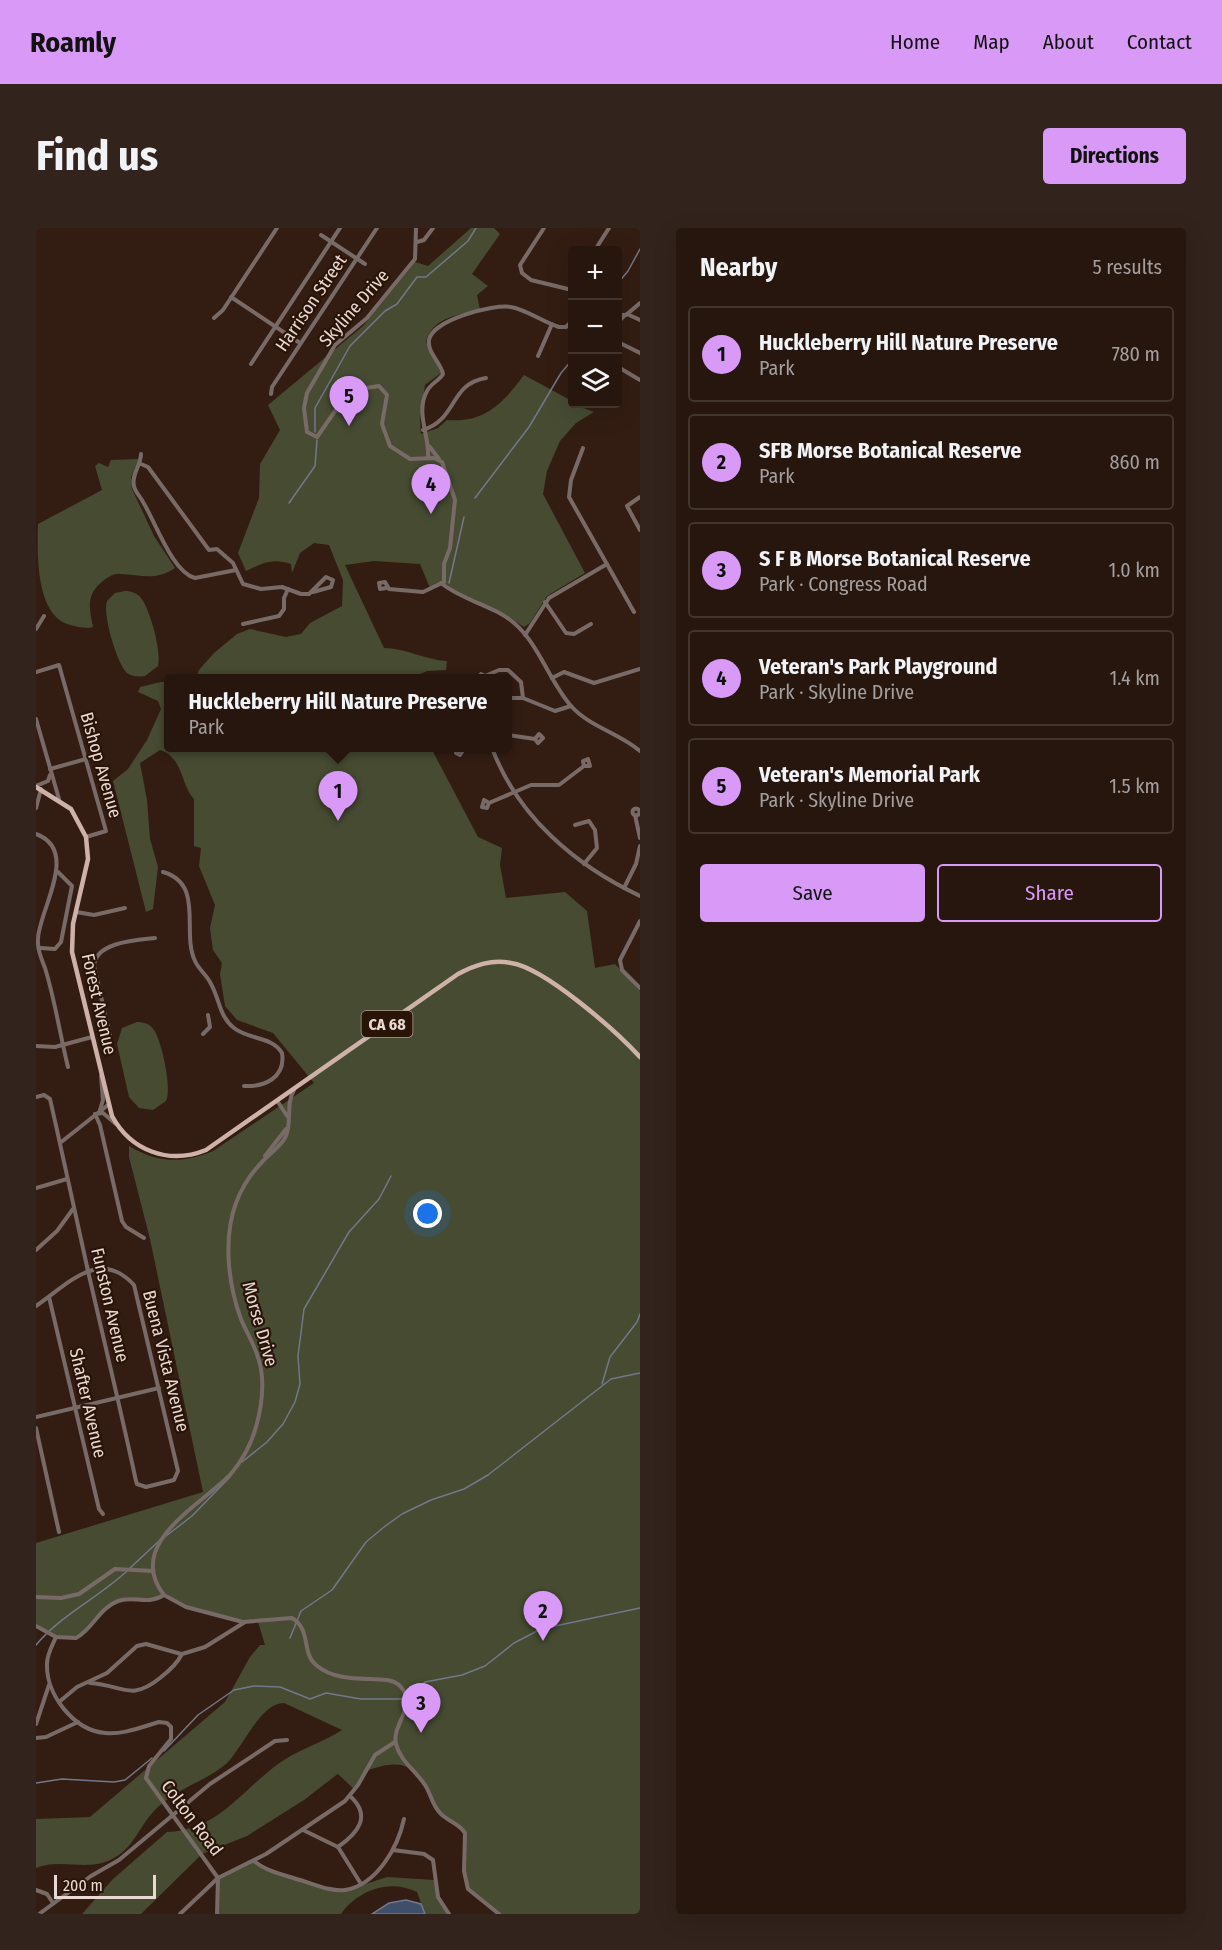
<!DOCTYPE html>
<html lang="en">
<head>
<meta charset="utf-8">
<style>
	:root { --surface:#26160e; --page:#32231c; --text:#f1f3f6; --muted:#a49f9e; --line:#42352e; --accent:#d99af7 }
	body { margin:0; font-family:"Fira Sans Condensed",sans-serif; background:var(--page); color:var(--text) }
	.controls { position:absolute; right:18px; top:18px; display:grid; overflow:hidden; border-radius:6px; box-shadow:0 6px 24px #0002 }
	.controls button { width:54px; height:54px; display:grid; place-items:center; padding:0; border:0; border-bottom:2px solid var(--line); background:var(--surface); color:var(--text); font:30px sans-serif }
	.scale { position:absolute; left:18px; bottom:15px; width:102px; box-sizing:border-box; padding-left:6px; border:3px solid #e9d9d2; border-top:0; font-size:16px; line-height:21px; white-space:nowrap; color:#e9d9d2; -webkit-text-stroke:4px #291408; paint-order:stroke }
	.you { position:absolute; left:392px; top:986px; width:21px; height:21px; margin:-15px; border:4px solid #fff; border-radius:50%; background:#1a73e8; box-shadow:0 0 0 9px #1a73e833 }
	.badge { display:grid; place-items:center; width:39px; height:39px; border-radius:50%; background:var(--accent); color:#111; font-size:20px; font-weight:700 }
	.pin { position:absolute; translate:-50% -50px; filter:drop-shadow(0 2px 3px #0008) }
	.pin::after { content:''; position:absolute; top:32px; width:21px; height:18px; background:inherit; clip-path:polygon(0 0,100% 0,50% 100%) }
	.popup { position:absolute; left:128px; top:446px; width:348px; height:78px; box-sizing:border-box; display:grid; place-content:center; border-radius:6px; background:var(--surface); filter:drop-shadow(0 2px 4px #0005); font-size:20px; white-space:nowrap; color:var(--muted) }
	.popup b { font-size:22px; color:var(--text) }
	.popup::after { content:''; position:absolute; left:50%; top:100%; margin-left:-12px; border:12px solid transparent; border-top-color:var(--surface) }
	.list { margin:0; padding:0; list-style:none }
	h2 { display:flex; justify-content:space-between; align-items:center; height:78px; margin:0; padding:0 24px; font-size:26px }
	h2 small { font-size:20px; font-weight:400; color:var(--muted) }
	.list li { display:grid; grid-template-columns:39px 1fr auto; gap:18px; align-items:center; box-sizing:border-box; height:96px; margin:0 12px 12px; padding:0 12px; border:2px solid var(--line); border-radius:6px }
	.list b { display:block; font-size:22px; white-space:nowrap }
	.list p { margin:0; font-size:20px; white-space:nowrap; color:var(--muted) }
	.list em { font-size:20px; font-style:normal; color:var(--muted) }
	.actions { display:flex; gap:12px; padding:18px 24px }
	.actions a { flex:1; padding:14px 0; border:2px solid var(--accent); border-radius:6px; text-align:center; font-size:21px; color:var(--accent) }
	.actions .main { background:var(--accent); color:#111 }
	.icon { flex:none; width:33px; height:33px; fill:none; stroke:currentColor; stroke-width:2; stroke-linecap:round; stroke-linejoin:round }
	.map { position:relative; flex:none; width:604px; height:1686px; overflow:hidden; border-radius:6px }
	header { display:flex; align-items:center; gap:36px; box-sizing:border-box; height:84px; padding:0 30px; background:var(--accent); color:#111 }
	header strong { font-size:28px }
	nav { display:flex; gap:33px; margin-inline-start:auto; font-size:21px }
	.intro { display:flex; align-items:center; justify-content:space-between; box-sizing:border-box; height:144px; padding:0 36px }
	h1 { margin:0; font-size:42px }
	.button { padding:15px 27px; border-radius:6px; background:var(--accent); color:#111; font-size:21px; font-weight:700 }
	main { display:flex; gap:36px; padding:0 36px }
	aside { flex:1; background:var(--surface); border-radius:6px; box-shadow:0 6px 24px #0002 }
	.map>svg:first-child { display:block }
	.green { fill:#464b32 }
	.water { fill:#3f4e6a; stroke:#727889; stroke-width:1.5 }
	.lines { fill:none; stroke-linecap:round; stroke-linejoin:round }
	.stream { stroke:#727889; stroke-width:1.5 }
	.minor { stroke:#786b67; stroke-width:4 }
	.major { stroke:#ceb2aa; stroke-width:4.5 }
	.labels { text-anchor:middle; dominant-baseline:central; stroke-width:4.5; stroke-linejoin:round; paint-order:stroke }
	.shield { fill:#291408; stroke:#af9e95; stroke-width:1.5 }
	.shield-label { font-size:16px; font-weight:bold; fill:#e9d9d2 }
	.street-label { font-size:18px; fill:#e9d9d2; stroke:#291408 }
</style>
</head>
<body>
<header>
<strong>Roamly</strong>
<nav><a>Home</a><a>Map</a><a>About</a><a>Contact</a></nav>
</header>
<div class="intro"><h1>Find us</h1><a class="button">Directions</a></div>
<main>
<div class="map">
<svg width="604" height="1686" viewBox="0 0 604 1686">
	<rect width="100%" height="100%" fill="#331d12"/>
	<g class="green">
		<path d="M435,0H458L464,6L436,46L452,58L441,67L444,82C422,87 396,89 390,114L405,145L389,157L384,192L385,206L402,200L411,192C449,195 466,176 488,147L536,173V176L558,184L540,195L524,213L511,243L507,266L549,345L511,368L494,395L488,399L465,384L426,369L410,356L394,360L384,336L338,333L309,337L348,420C370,420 389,432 411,433L410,442L391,443L374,450H160L163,442L178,425L201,406L214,401L250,409L265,406L274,395L306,378L307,352L293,317L278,315L264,325L256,345L255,336C236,330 227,335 210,343L202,325L223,270L224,236L244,202L232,177L327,98L379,34L392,38Z"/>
		<path d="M103,231L95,249L96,261L118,308L139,340C120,353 106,347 84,346C79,345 72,349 67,353C50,366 53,379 57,399C50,401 42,399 34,397C0,388 1,328 2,296L66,262L59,238L63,235L72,239L75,232Z"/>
		<path d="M89,363C95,363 101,365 105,370C114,381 126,425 122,438L109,448C103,449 97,449 91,445C81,436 66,385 71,373L79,365Z"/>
		<path d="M125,454H132V520H395L442,609L466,620L464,637L470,670L529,664L551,683L559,740L579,736L604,763V1686H463L436,1666L429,1653V1605C421,1599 409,1592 403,1584C380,1550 382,1524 330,1543L319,1562L302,1546L299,1548L268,1572L211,1608L166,1626L105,1686H46L77,1651L131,1604C184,1603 208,1558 248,1532C266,1520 288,1514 306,1502L248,1475C224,1475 207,1520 190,1536C167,1555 138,1561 118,1583C103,1599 97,1621 76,1631C52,1644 25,1630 0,1640V1591L54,1589L189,1474L214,1429L224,1417H229L222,1394C190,1392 156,1382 128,1367L123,1370L88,1372L72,1378L45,1408L27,1411L0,1398V1315L167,1264L114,1011L93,929V918C121,935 147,936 177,923L278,855L237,805L201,792L189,778L184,746L186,735L177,722L174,700L179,677L163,638L165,620L158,618V571C144,556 148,530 124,522L104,535L111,572L114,611L122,639L117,681L110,684L77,553L92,541L111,512L125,481L122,473L102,464L104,459Z"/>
		<path d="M101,794C108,794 114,796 118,802C126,814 136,861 130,873L117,882L103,880L93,869L81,816L86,800Z"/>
		<path d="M218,1633L226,1639L289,1660L311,1662L351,1649L399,1652L402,1669L413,1686H389L381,1664C353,1650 321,1663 305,1686H181L182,1650Z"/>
	</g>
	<polygon class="water" points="370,1672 385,1676 389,1686 336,1686 353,1675"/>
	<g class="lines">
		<g class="stream">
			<polyline points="582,55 592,43 604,21"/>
			<polyline points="279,204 279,180 314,118 349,83 361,76 381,49 390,49 432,13 440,0"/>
			<polyline points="439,270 493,199 525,145 536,132"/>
			<polyline points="253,275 279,238 281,212"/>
			<polyline points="413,355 428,289"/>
			<polyline points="566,1156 574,1129 601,1094 604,1086"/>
			<polyline points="206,1234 231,1214 247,1196 259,1174 264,1156 262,1128 268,1081 313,1004 343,971 355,948"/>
			<polyline points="130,1308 156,1288 194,1249"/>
			<polyline points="94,1340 123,1313"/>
			<polyline points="254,1410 265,1383 296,1362 330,1314 348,1299 366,1286 395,1272 428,1261 452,1247 575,1151 604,1145"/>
			<path d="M0,1417C26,1386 62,1370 91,1343"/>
			<polyline points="128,1523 162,1487 198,1462 218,1458 244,1459 274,1471 290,1465 325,1471 371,1471 389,1454 426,1447 449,1438 478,1415 505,1401 604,1380"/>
			<polyline points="0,1555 26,1551 78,1554 89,1552 116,1530"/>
		</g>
		<g class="minor">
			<polyline points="508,0 484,37 486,45 495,52 536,62"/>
			<polyline points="285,7 329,36"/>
			<polyline points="381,14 388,12 397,0"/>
			<polyline points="559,22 573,0"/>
			<polyline points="195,69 264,115"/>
			<polyline points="591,86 604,92"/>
			<polyline points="582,87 590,87 604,75"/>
			<polyline points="178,90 187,82 241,0"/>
			<polyline points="582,94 589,87"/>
			<polyline points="582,114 604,125"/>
			<polyline points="502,128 516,96"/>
			<polyline points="215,136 304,0"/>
			<polyline points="582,139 604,152"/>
			<polyline points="235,166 236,159 341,0"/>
			<path d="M387,202C422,191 413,156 450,150"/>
			<polyline points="393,218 403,231"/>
			<polyline points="547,220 535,252 533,269 598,384"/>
			<path d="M105,226C105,237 95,247 98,258C99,264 104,268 107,274C119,293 136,344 159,350L200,342"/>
			<path d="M392,230C394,208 379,185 391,163C395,155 403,153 407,146C405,135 391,124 393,112C396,92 457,76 475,79C491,82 507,94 523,99H530L536,93"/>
			<polyline points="105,236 112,239 173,322 181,321 197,335 207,356 225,361 246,359 265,366 273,366 290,349 297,352 295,359 277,364"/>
			<polyline points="604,269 591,278 604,302"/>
			<path d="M405,355C427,373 457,377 478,395C503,416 513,453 535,478C554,499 583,505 604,523"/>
			<polyline points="350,360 344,361 343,355 349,354 353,361 387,364 408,354 408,336 414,320 419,272 406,234 398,230 374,231 354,218 346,196 351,167 343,158 330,160 304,176 281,209 271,204 268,180 271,165 299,117 331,90 379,31 380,0"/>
			<polyline points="509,374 530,405 538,406 555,396"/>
			<polyline points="207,396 243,388 248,381 248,370 252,361"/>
			<polyline points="0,401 8,388"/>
			<polyline points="489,407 513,370 571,336"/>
			<polyline points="0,444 23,437 70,603 50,609"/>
			<polyline points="442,450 445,446 449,448 463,442 472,442 485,454 487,470"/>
			<polyline points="516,450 528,444 558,455 604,441"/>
			<polyline points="472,470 487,470 519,483 535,478"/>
			<polyline points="0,491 23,571"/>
			<polyline points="472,507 499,511 502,515 507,510 503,506 499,511"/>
			<polyline points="420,520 420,525 424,527 428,521 432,520"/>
			<path d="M456,520C482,589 539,637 604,668"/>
			<polyline points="14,541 50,531"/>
			<polyline points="0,558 12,553 14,547"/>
			<polyline points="453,575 451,580 446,579 448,572 453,575 495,557 523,557 548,538 554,538 552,531 547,533 548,538"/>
			<polyline points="0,580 5,561"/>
			<circle cx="600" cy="584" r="3.5"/>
			<polyline points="599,587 604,610"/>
			<polyline points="539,597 553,593 559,602 561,620 548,636"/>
			<path d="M0,606C44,622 4,680 2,710C1,720 5,730 9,740C19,772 24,807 32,839"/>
			<path d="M127,644C169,656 145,704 159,733C163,742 171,747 175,756C184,772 183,788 198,800C213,812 236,808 246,825C250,850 228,859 208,858"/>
			<polyline points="588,660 600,636 604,618"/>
			<polyline points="40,684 58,687 89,680"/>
			<polyline points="604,693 584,732 586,742 604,760"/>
			<polyline points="5,720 19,721 25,714 36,658 22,644"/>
			<polyline points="167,806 174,799 172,787"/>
			<path d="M74,808L58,738C59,714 101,712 119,710"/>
			<polyline points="0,818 19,819 56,809"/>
			<path d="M0,869L8,867L14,871C27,928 39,985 52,1043C68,1113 85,1183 100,1253L101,1256L110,1259L138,1252L142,1243L98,1057C63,1019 31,1057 0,1078"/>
			<polyline points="242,874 251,888"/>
			<polyline points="64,882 67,872 65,848"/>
			<polyline points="59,886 64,897 86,993 90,999 108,1010"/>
			<polyline points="59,886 67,885 80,896"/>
			<polyline points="24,915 72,877"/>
			<polyline points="229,928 250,901"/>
			<polyline points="0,960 31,951"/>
			<polyline points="0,1022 21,1003 37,981"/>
			<polyline points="13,1069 63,1281 67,1286"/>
			<polyline points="0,1189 123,1160"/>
			<polyline points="0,1200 23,1304"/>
			<path d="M128,1367C88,1316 165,1277 194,1247C206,1233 215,1217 220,1199C225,1181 228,1159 225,1141C222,1122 212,1108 205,1091C192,1056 187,1010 200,975C206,959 215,945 227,933C234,925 243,920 249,910C257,895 249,877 258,862"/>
			<polyline points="0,1369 25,1370 43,1366 79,1341 117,1343"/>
			<path d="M0,1398L20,1409L40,1410C57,1401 63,1380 82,1373C98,1367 110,1378 128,1367L150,1379L207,1394L256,1390C276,1402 265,1425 280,1437C307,1460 349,1444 363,1457C384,1476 355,1496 360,1516C364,1533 380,1543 389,1557C395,1566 396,1577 404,1585C411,1593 423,1595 429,1605L428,1643L432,1661L463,1686"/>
			<path d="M20,1409C16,1418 11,1426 11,1436C10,1466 37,1502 69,1505C86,1507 106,1499 123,1494L131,1495L135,1499V1511L113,1538L110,1550L182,1650L181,1686"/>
			<path d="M54,1455C87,1457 94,1474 124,1450C133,1443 141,1436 146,1426L169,1419L209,1394"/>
			<polyline points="23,1474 41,1459 71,1445 101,1418 110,1416 145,1426"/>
			<polyline points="0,1496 13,1457"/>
			<polyline points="0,1510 10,1509 42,1494"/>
			<polyline points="267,1602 302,1619 325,1656"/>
			<path d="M302,1619C322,1605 336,1588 314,1568"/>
			<polyline points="357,1622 388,1626 397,1632 402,1669 413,1686"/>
			<path d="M218,1633C231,1644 249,1647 264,1652C278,1656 295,1664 309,1662C341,1657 362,1619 368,1591"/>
			<polyline points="0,1662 11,1666 17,1675"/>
			<polyline points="3,1686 55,1648 83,1632 174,1556 239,1513 251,1512"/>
			<polyline points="144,1686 182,1650 230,1626 309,1573 322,1557 339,1527 359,1514"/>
		</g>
		<path class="major" d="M0,559L35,581L50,609L52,631L37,696L36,724L76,888C95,923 133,937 170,922L422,746C439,737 456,731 475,735C509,740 580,803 604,829"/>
	</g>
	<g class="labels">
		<rect class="shield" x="325.5" y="783" width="51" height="26" rx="4.5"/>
		<g class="shield-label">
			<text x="351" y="796">CA 68</text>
		</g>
		<g class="street-label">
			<text transform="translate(275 75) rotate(-56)">Harrison Street</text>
			<text transform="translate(318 80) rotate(-49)">Skyline Drive</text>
			<text transform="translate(65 537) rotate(74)">Bishop Avenue</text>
			<text transform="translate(63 776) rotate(77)">Forest Avenue</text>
			<text transform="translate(74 1077) rotate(77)">Funston Avenue</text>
			<text transform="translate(224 1096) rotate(74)">Morse Drive</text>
			<text transform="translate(130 1133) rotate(76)">Buena Vista Avenue</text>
			<text transform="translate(52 1175) rotate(77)">Shafter Avenue</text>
			<text transform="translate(156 1590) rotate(53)">Colton Road</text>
		</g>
	</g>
</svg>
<div class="controls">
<button>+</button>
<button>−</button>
<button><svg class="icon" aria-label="layers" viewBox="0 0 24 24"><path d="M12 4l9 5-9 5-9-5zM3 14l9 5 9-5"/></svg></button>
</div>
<div class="scale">200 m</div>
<div class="you"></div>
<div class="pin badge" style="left:302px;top:593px">1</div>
<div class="popup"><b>Huckleberry Hill Nature Preserve</b>Park</div>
<div class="pin badge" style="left:507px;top:1413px">2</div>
<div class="pin badge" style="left:385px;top:1505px">3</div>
<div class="pin badge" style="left:395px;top:286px">4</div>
<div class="pin badge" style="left:313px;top:198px">5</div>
</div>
<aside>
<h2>Nearby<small>5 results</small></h2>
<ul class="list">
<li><span class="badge">1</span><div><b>Huckleberry Hill Nature Preserve</b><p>Park</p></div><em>780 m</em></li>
<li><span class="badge">2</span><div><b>SFB Morse Botanical Reserve</b><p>Park</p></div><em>860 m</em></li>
<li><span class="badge">3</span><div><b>S F B Morse Botanical Reserve</b><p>Park · Congress Road</p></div><em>1.0 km</em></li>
<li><span class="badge">4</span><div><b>Veteran's Park Playground</b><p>Park · Skyline Drive</p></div><em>1.4 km</em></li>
<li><span class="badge">5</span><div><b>Veteran's Memorial Park</b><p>Park · Skyline Drive</p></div><em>1.5 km</em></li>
</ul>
<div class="actions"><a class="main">Save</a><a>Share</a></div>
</aside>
</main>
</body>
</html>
